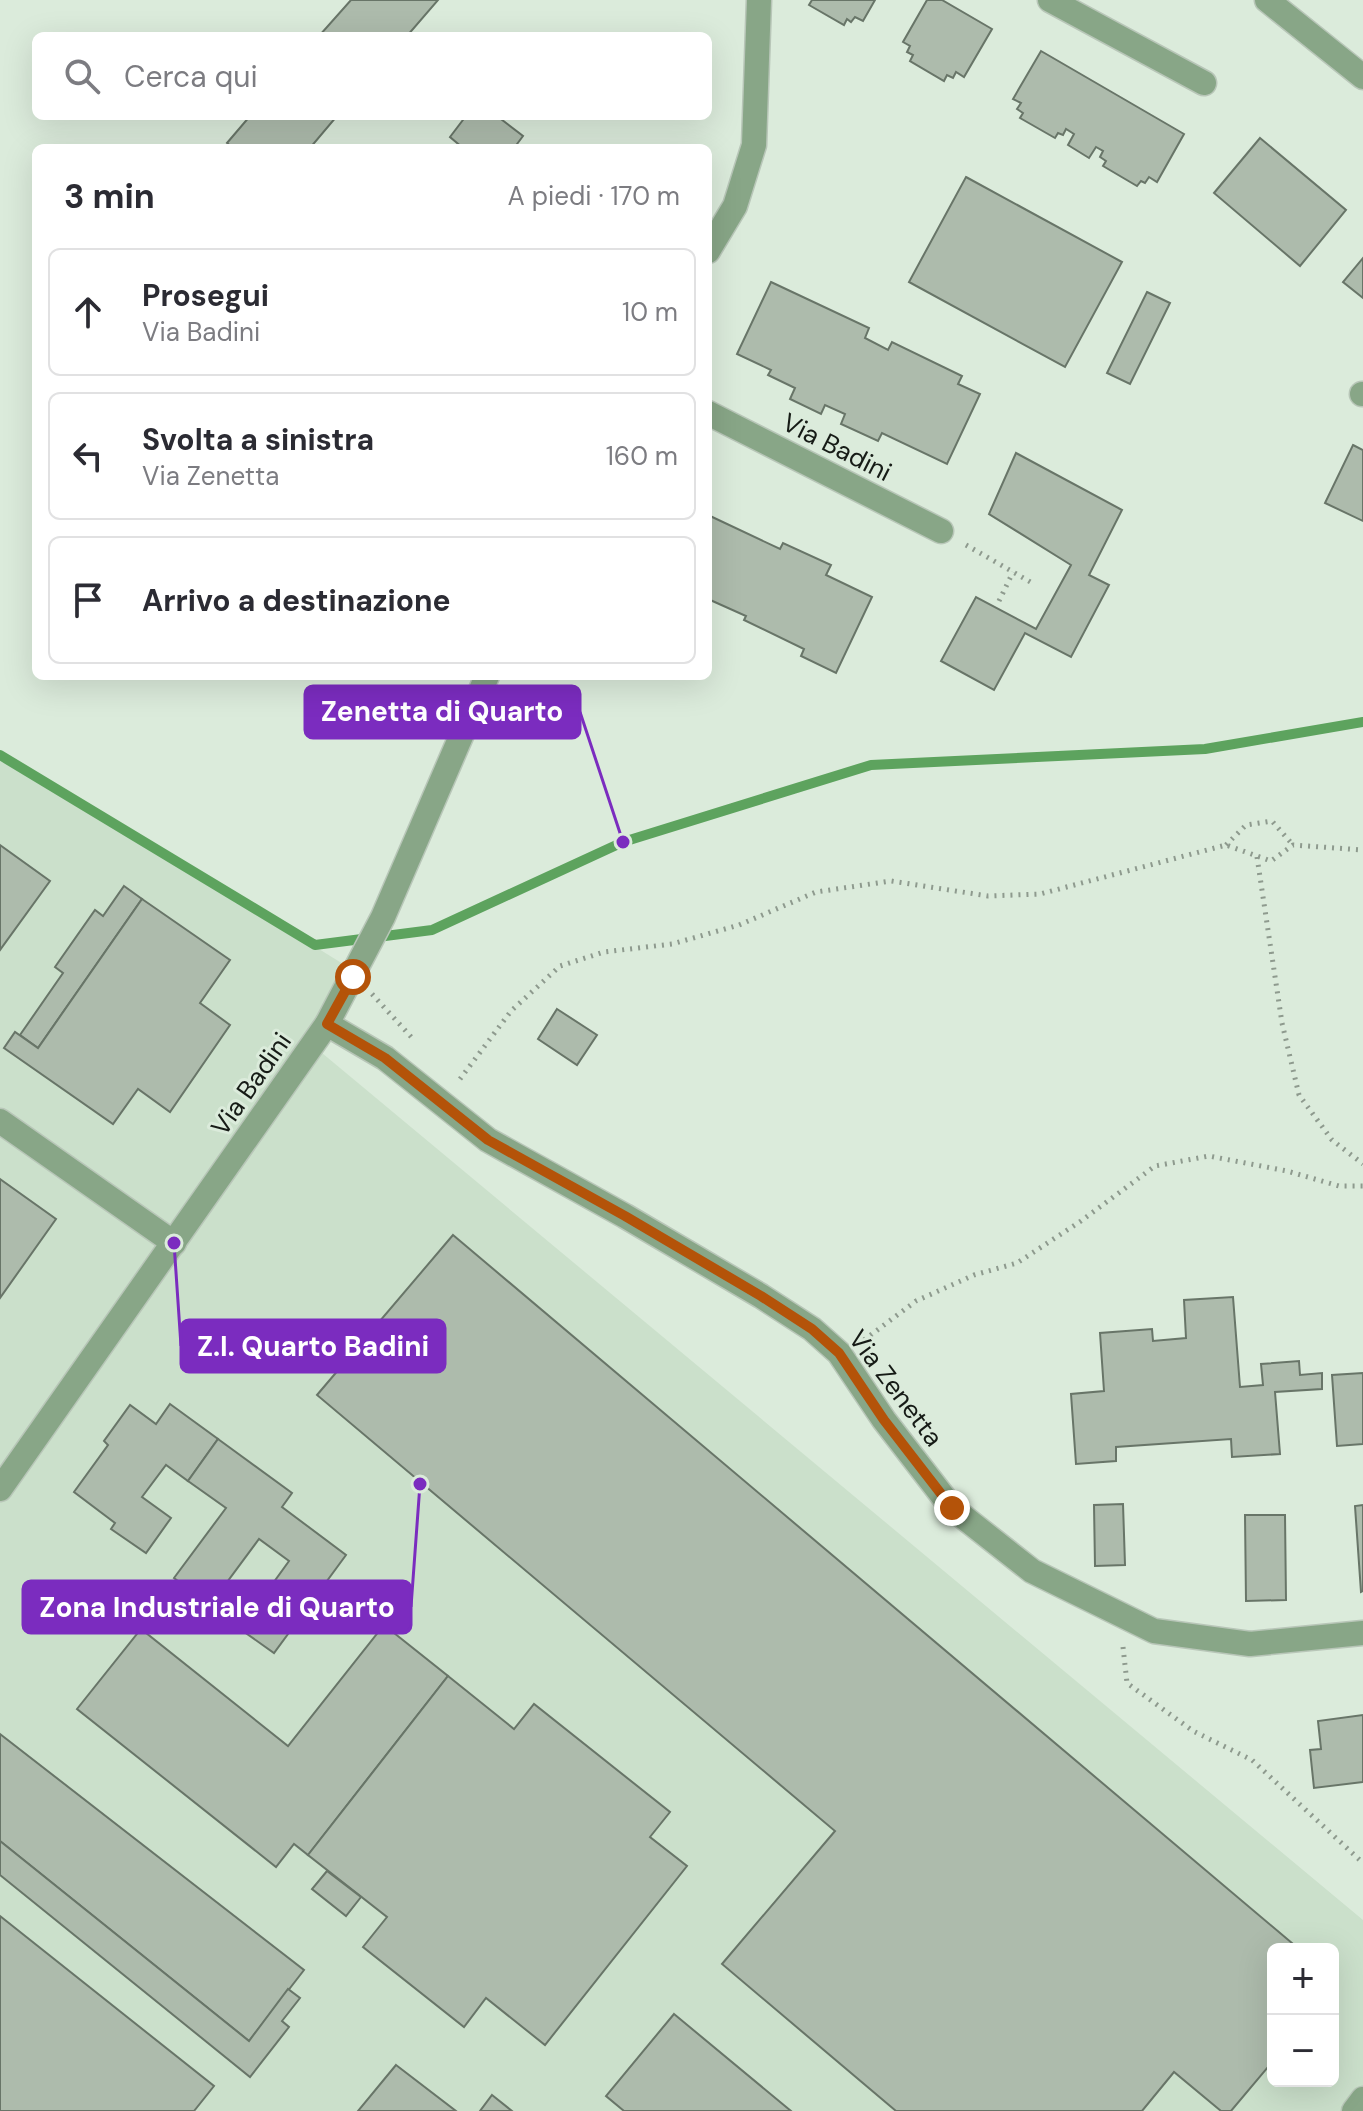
<!DOCTYPE html>
<html lang="it">
<head>
<meta charset="utf-8">
<style>
	:root { --surface:#fff; --page:#f7f7f7; --text:#2b2b33; --muted:#7c7c81; --line:#e1e1e2 }
	body { margin:0; font-family:"DM Sans",sans-serif; background:var(--page); color:var(--text) }
	.controls { position:absolute; right:24px; bottom:24px; display:grid; overflow:hidden; border-radius:12px; box-shadow:0 8px 32px #0002 }
	.controls button { width:72px; height:72px; display:grid; place-items:center; padding:0; border:0; border-bottom:2px solid var(--line); background:var(--surface); color:var(--text); font:40px sans-serif }
	.stop { position:absolute; width:24px; height:24px; margin:-18px; border:6px solid #b45309; border-radius:50%; background:#fff }
	.stop.end { background:#b45309; border-color:#fff; box-shadow:0 2px 8px #0008 }
	.list { margin:0; padding:0; list-style:none }
	h2 { display:flex; justify-content:space-between; align-items:center; height:104px; margin:0; padding:0 32px; font-size:34px }
	h2 small { font-size:26px; font-weight:400; color:var(--muted) }
	.list li { display:grid; grid-template-columns:52px 1fr auto; gap:24px; align-items:center; box-sizing:border-box; height:128px; margin:0 16px 16px; padding:0 16px; border:2px solid var(--line); border-radius:12px }
	.list b { display:block; font-size:30px; white-space:nowrap }
	.list p { margin:0; font-size:26px; white-space:nowrap; color:var(--muted) }
	.list em { font-size:26px; font-style:normal; color:var(--muted) }
	.icon { flex:none; width:44px; height:44px; fill:none; stroke:currentColor; stroke-width:2; stroke-linecap:round; stroke-linejoin:round }
	.map { position:relative; flex:none; width:1363px; height:2111px; overflow:hidden }
	.search { position:absolute; background:var(--surface); box-shadow:0 8px 32px #0002; left:32px; top:32px; width:680px; height:88px; display:flex; align-items:center; gap:20px; box-sizing:border-box; padding:0 28px; border-radius:12px; color:var(--muted); font-size:30px }
	.panel { position:absolute; background:var(--surface); box-shadow:0 8px 32px #0002; left:32px; top:144px; width:680px; height:536px; border-radius:12px }
	.map>svg:first-child { display:block }
	.built { fill:#cbe0cb; fill-rule:evenodd }
	.lines { fill:none; stroke-linecap:round; stroke-linejoin:round }
	.stream { stroke:#5da35e; stroke-width:10 }
	.building { fill:#adbbac; stroke:#687568; stroke-width:2 }
	.street-casing { stroke:#b8c6b8; stroke-width:27 }
	.path { stroke:#8e9a8e; stroke-width:5; stroke-dasharray:2 6; stroke-linecap:butt }
	.street { stroke:#88a687; stroke-width:24 }
	.route { stroke:#b45309; stroke-width:10 }
	.labels { text-anchor:middle; dominant-baseline:central; stroke-width:6; stroke-linejoin:round; paint-order:stroke }
	.street-label { font-size:26px; fill:#161b16; stroke:#dbebdb }
	.leader { fill:none; stroke:#7b2cbf; stroke-width:3 }
	.callout-dot { fill:#7b2cbf; stroke:#dbebdb; stroke-width:3 }
	.callout { fill:#7b2cbf; stroke:#7b2cbf; stroke-width:3 }
	.callout-label { font-size:28px; text-anchor:middle; font-weight:bold; fill:#fff }
</style>
</head>
<body>
<div class="map">
<svg width="1363" height="2111" viewBox="0 0 1363 2111">
	<rect width="100%" height="100%" fill="#dbebdb"/>
	<path class="built" d="M0,752L361,975L316,1048L1363,1920V2111H0ZM1273,1949H1333V2081H1273Z"/>
	<g class="lines">
		<polyline class="stream" points="0,755 315,945 432,930 623,842 871,765 1205,749 1363,722"/>
	</g>
	<g class="building">
		<polygon points="351,0 438,0 407,36 319,36"/>
		<polygon points="812,0 875,0 863,21 855,17 851,22 847,19 844,25 809,5"/>
		<polygon points="927,0 942,0 992,29 964,77 956,72 953,78 947,75 944,81 910,61 913,55 907,52 910,46 903,42"/>
		<polygon points="1041,51 1184,134 1157,182 1149,177 1145,183 1141,181 1137,186 1103,166 1106,161 1100,157 1103,151 1096,147 1089,158 1068,145 1074,134 1066,129 1063,135 1058,133 1055,138 1020,118 1023,113 1017,109 1021,103 1013,99"/>
		<polygon points="250,116 337,116 310,148 233,148 227,143"/>
		<polygon points="466,116 497,116 523,136 514,148 463,148 450,137"/>
		<polygon points="1260,138 1346,210 1300,266 1214,193"/>
		<polygon points="966,177 1122,262 1065,367 909,282"/>
		<polygon points="1363,258 1363,298 1343,282"/>
		<polygon points="771,282 869,328 865,338 888,350 892,342 962,376 958,384 980,394 947,464 882,433 878,441 841,424 845,414 825,405 821,414 790,399 795,388 768,375 771,370 737,354"/>
		<polygon points="1147,292 1170,303 1130,384 1107,373"/>
		<polygon points="1353,445 1363,450 1363,521 1325,503"/>
		<polygon points="1016,453 1122,510 1089,575 1109,585 1071,657 1025,633 994,690 941,661 976,597 1036,629 1071,565 989,514"/>
		<polygon points="708,515 780,549 783,543 831,565 826,575 872,597 836,673 801,656 804,649 744,620 746,616 708,599"/>
		<polygon points="0,845 50,881 0,950"/>
		<polygon points="124,886 142,899 38,1048 20,1035 63,973 55,967 95,910 103,916"/>
		<polygon points="142,899 230,960 200,1003 230,1025 170,1112 138,1089 113,1124 4,1048 15,1032 38,1048"/>
		<polygon points="557,1009 597,1035 577,1065 538,1039"/>
		<polygon points="0,1179 56,1219 0,1298"/>
		<polygon points="453,1235 1299,1949 1273,1949 1273,2061 1231,2111 1221,2111 1174,2072 1142,2111 896,2111 722,1964 835,1831 317,1395"/>
		<polygon points="1233,1297 1240,1387 1263,1385 1261,1364 1299,1361 1300,1375 1322,1373 1322,1389 1275,1392 1280,1454 1232,1457 1231,1439 1116,1447 1116,1461 1076,1464 1071,1394 1104,1391 1100,1333 1152,1329 1153,1341 1186,1338 1184,1300"/>
		<polygon points="1363,1373 1363,1444 1337,1446 1332,1375"/>
		<polygon points="170,1404 218,1439 188,1481 166,1465 142,1497 171,1518 146,1553 111,1529 115,1523 74,1492 108,1445 104,1441 130,1405 156,1424"/>
		<polygon points="218,1439 292,1493 282,1507 346,1555 274,1653 240,1629 289,1561 259,1539 210,1605 174,1578 226,1508 188,1481"/>
		<polygon points="1123,1504 1125,1565 1095,1566 1094,1505"/>
		<polygon points="1363,1505 1363,1591 1361,1592 1355,1506"/>
		<polygon points="1245,1515 1285,1515 1286,1600 1246,1601"/>
		<polygon points="384,1625 448,1676 308,1855 294,1844 276,1867 77,1709 141,1629 288,1746"/>
		<polygon points="448,1676 514,1729 534,1704 670,1812 650,1837 687,1866 545,2045 486,1998 464,2027 363,1947 387,1917 308,1855"/>
		<polygon points="1363,1715 1363,1782 1314,1788 1310,1750 1321,1749 1318,1721"/>
		<polygon points="0,1734 304,1970 249,2041 0,1841"/>
		<polygon points="0,1841 249,2041 288,1989 300,1998 282,2021 289,2027 250,2077 0,1875"/>
		<polygon points="327,1871 361,1897 346,1916 312,1889"/>
		<polygon points="0,1916 214,2086 194,2111 0,2111"/>
		<polygon points="674,2014 791,2111 624,2111 606,2096"/>
		<polygon points="396,2065 456,2111 358,2111"/>
		<polygon points="492,2095 512,2111 480,2111"/>
	</g>
	<g class="lines">
		<g class="street-casing">
			<g id="street">
				<polyline points="1050,0 1204,83"/>
				<polyline points="1267,0 1363,77"/>
				<polyline points="708,251 735,206 754,145 759,0"/>
				<polyline points="1362,394 1363,394"/>
				<polyline points="708,413 941,531"/>
				<polyline points="327,1024 385,1058 488,1140 625,1216 761,1296 812,1329 839,1353 884,1420 952,1508 1032,1571 1154,1631 1250,1644 1363,1633"/>
				<polyline points="0,1121 174,1243"/>
				<polyline points="0,1489 327,1024 383,917 487,676"/>
				<polyline points="1354,2111 1363,2099"/>
			</g>
		</g>
		<g class="path">
			<polyline points="966,545 1034,584"/>
			<polyline points="999,601 1013,572"/>
			<polyline points="1226,845 1246,825 1272,821 1293,845"/>
			<polyline points="1257,857 1282,1023 1299,1095 1332,1140 1363,1164"/>
			<polyline points="372,994 414,1040"/>
			<polyline points="460,1079 511,1011 560,966 604,952 672,944 739,925 816,892 891,881 988,896 1040,894 1226,845 1271,861 1293,845 1363,850"/>
			<polyline points="864,1340 916,1301 974,1275 1017,1263 1081,1221 1155,1166 1209,1156 1287,1171 1339,1186 1363,1186"/>
			<polyline points="1123,1647 1127,1683 1193,1731 1252,1760 1363,1863"/>
		</g>
		<use href="#street" class="street"/>
	</g>
	<g class="lines">
		<polyline class="route" points="353,977 327,1024 385,1058 488,1140 625,1216 761,1296 812,1329 839,1353 884,1420 952,1508"/>
	</g>
	<g class="labels">
		<g class="street-label">
			<text transform="translate(837 447) rotate(27)">Via Badini</text>
			<text transform="translate(251 1084) rotate(-55)">Via Badini</text>
			<text transform="translate(896 1388) rotate(53)">Via Zenetta</text>
		</g>
	</g>
	<path class="leader" d="M623 842L580 712M174 1243L181 1346M420 1484L411 1607"/>
	<g class="callout-dot">
		<circle cx="623" cy="842" r="8"/>
		<circle cx="174" cy="1243" r="8"/>
		<circle cx="420" cy="1484" r="8"/>
	</g>
	<g class="callout">
		<rect x="305" y="686" width="275" height="52" rx="8"/>
		<rect x="181" y="1320" width="264" height="52" rx="8"/>
		<rect x="23" y="1581" width="388" height="52" rx="8"/>
	</g>
	<g class="callout-label">
		<text x="442" y="721">Zenetta di Quarto</text>
		<text x="313" y="1356">Z.I. Quarto Badini</text>
		<text x="217" y="1617">Zona Industriale di Quarto</text>
	</g>
</svg>
<div class="controls">
<button>+</button>
<button>−</button>
</div>
<div class="stop" style="left:353px;top:977px"></div>
<div class="stop end" style="left:952px;top:1508px"></div>
<div class="search"><svg class="icon" aria-label="search" viewBox="0 0 24 24"><circle cx="10" cy="10" r="6"/><path d="M15 15l6 6"/></svg>Cerca qui</div>
<section class="panel">
<h2>3 min<small>A piedi · 170 m</small></h2>
<ul class="list">
<li><svg class="icon" aria-label="ahead" viewBox="0 0 24 24"><path d="M12 20V5M6 11l6-6 6 6"/></svg><div><b>Prosegui</b><p>Via Badini</p></div><em>10 m</em></li>
<li><svg class="icon" aria-label="left" viewBox="0 0 24 24"><path d="M17 20v-9H6M10 6l-5 5 5 5"/></svg><div><b>Svolta a sinistra</b><p>Via Zenetta</p></div><em>160 m</em></li>
<li><svg class="icon" aria-label="arrive" viewBox="0 0 24 24"><path d="M6 21V4h12l-3 4 3 4H6"/></svg><div><b>Arrivo a destinazione</b></div></li>
</ul>
</section>
</div>
</body>
</html>
